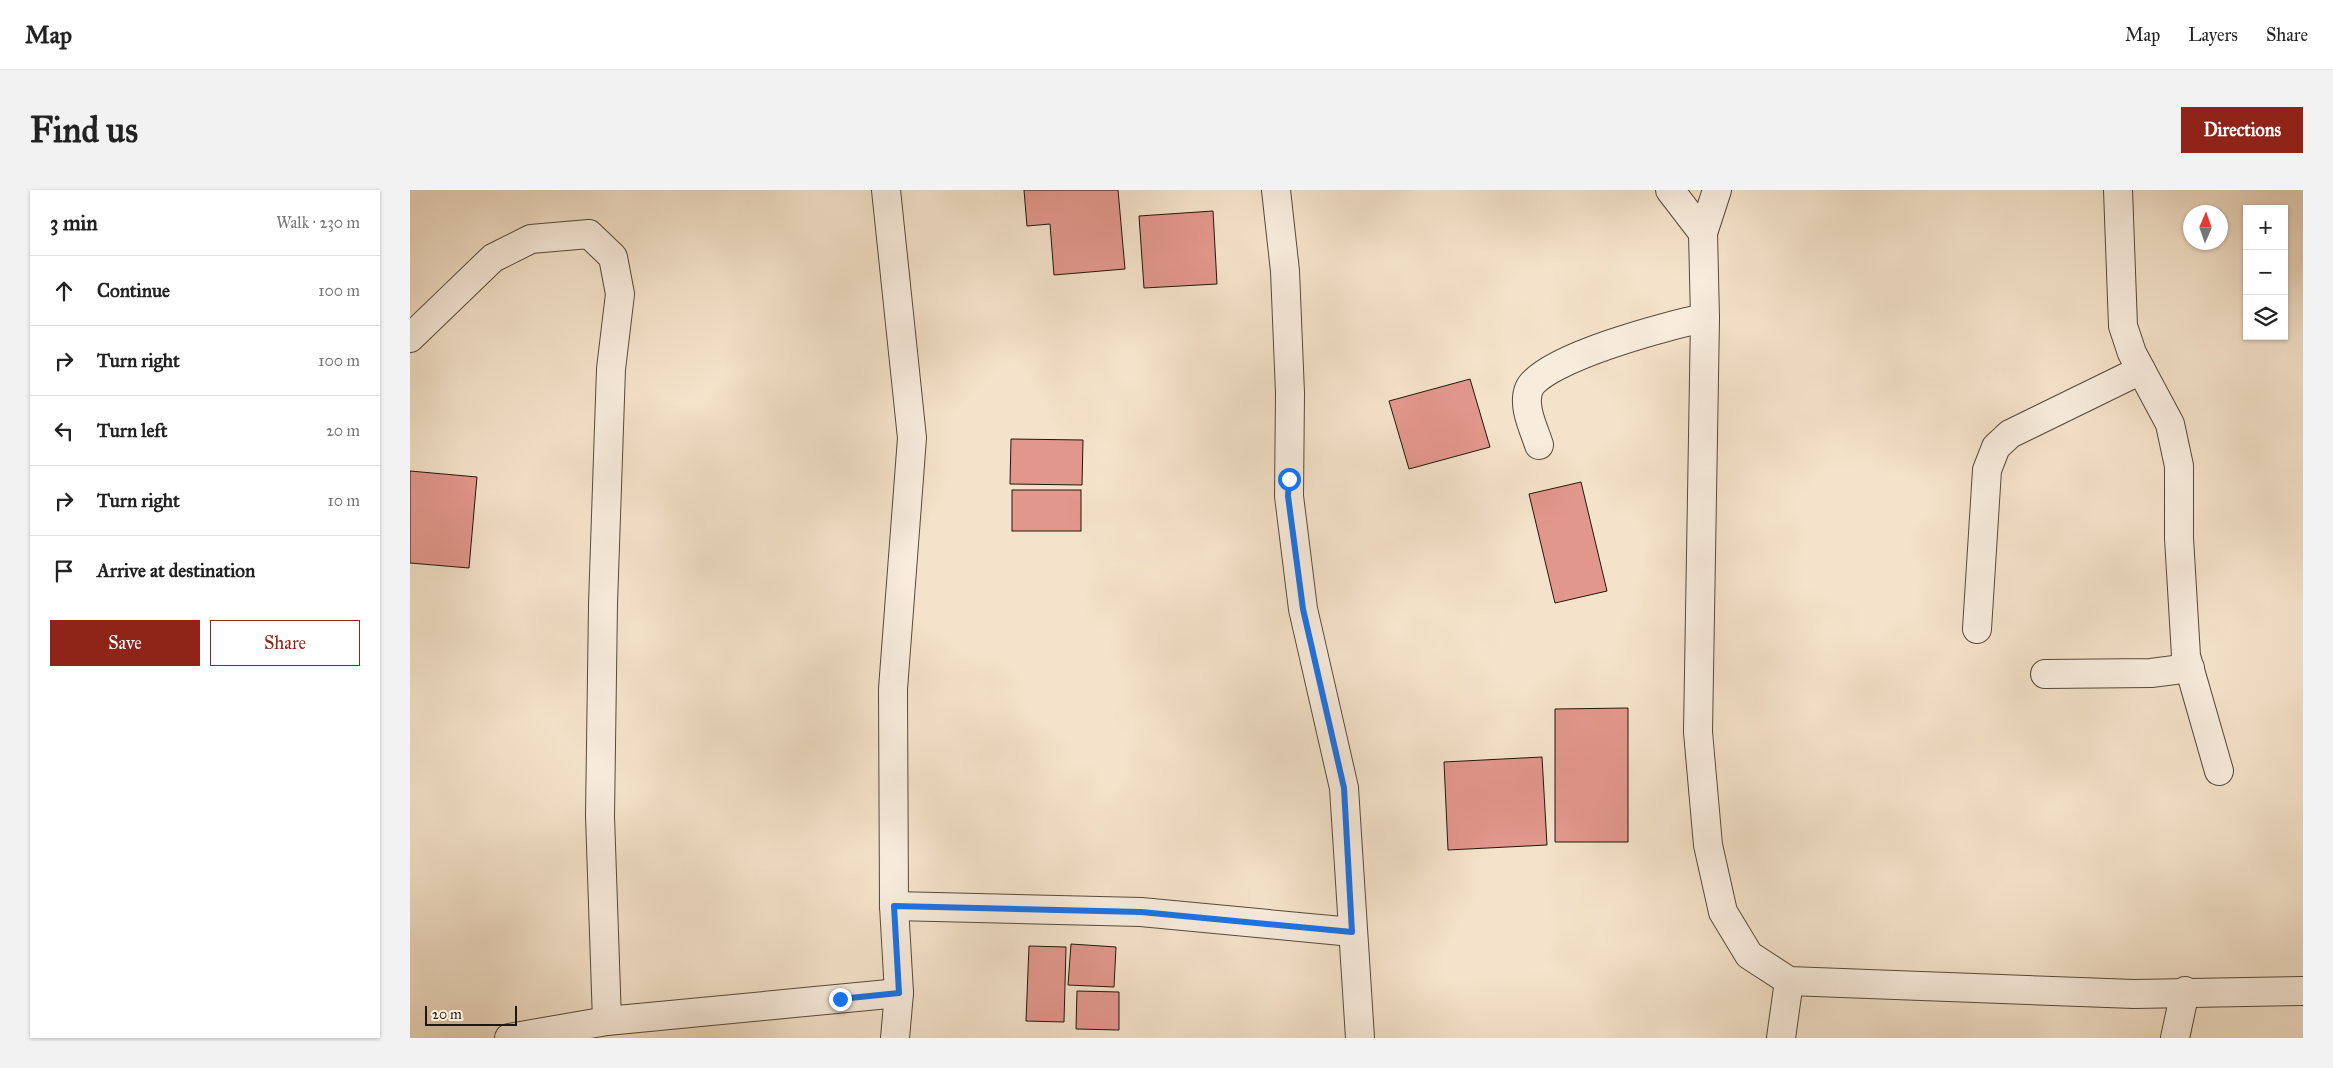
<!DOCTYPE html>
<html lang="en">
<head>
<meta charset="utf-8">
<style>
	:root { --surface:#fff; --page:#f2f2f2; --text:#222; --muted:#767676; --line:#e0e0e0; --accent:#8f2418 }
	body { margin:0; font-family:"IM FELL Great Primer",serif; background:var(--page); color:var(--text) }
	.controls { position:absolute; right:15px; top:15px; display:grid; overflow:hidden; border-radius:0px; box-shadow:0 1px 4px #0004 }
	.controls button { width:45px; height:45px; display:grid; place-items:center; padding:0; border:0; border-bottom:1px solid var(--line); background:var(--surface); color:var(--text); font:25px sans-serif }
	.compass { position:absolute; left:1773px; top:15px; width:45px; height:45px; border-radius:50%; background:var(--surface); box-shadow:0 1px 4px #0004; rotate:2deg }
	.scale { position:absolute; left:15px; bottom:12px; width:92px; box-sizing:border-box; padding-left:5px; border:2px solid #20170b; border-top:0; font-size:14px; line-height:18px; white-space:nowrap; color:#20170b; -webkit-text-stroke:4px #f8ecdd; paint-order:stroke }
	.stop { position:absolute; width:15px; height:15px; margin:-11px; border:4px solid #1a73e8; border-radius:50%; background:#fff }
	.stop.end { background:#1a73e8; border-color:#fff; box-shadow:0 1px 5px #0008 }
	.list { margin:0; padding:0; list-style:none }
	h2 { display:flex; justify-content:space-between; align-items:center; height:65px; margin:0; padding:0 20px; font-size:21px }
	h2 small { font-size:16px; font-weight:400; color:var(--muted) }
	.list li { display:grid; grid-template-columns:32px 1fr auto; gap:15px; align-items:center; box-sizing:border-box; height:70px; padding:0 20px; border-top:1px solid var(--line) }
	.list b { display:block; font-size:19px; white-space:nowrap }
	.list em { font-size:16px; font-style:normal; color:var(--muted) }
	.actions { display:flex; gap:10px; padding:15px 20px }
	.actions a { flex:1; padding:11px 0; border:1px solid var(--accent); border-radius:0px; text-align:center; font-size:18px; color:var(--accent) }
	.actions .main { background:var(--accent); color:#fff }
	.icon { flex:none; width:28px; height:28px; fill:none; stroke:currentColor; stroke-width:2; stroke-linecap:round; stroke-linejoin:round }
	.map { position:relative; flex:none; width:1893px; height:848px; overflow:hidden; border-radius:0px }
	header { display:flex; align-items:center; gap:30px; box-sizing:border-box; height:70px; padding:0 25px; background:var(--surface); border-bottom:1px solid var(--line) }
	header strong { font-size:24px }
	nav { display:flex; gap:28px; margin-inline-start:auto; font-size:18px }
	.intro { display:flex; align-items:center; justify-content:space-between; box-sizing:border-box; height:120px; padding:0 30px }
	h1 { margin:0; font-size:35px }
	.button { padding:12px 22px; border-radius:0px; background:var(--accent); color:#fff; font-size:18px; font-weight:700 }
	main { display:flex; gap:30px; padding:0 30px }
	aside { flex:1; background:var(--surface); border-radius:0px; box-shadow:0 1px 4px #0004 }
	.map>svg:first-child { display:block }
	.building { fill:#e2978c; stroke:#20170b }
	.lines { fill:none; stroke-linecap:round; stroke-linejoin:round }
	.minor-casing { stroke:#554a3b; stroke-width:30 }
	.minor { stroke:#f8ecdd; stroke-width:28 }
	.route { stroke:#1a73e8; stroke-width:6 }
</style>
</head>
<body>
<header>
<strong>Map</strong>
<nav><a>Map</a><a>Layers</a><a>Share</a></nav>
</header>
<div class="intro"><h1>Find us</h1><a class="button">Directions</a></div>
<main>
<aside>
<h2>3 min<small>Walk · 230 m</small></h2>
<ul class="list">
<li><svg class="icon" aria-label="ahead" viewBox="0 0 24 24"><path d="M12 20V5M6 11l6-6 6 6"/></svg><div><b>Continue</b></div><em>100 m</em></li>
<li><svg class="icon" aria-label="right" viewBox="0 0 24 24"><path d="M7 20v-9h11M14 6l5 5-5 5"/></svg><div><b>Turn right</b></div><em>100 m</em></li>
<li><svg class="icon" aria-label="left" viewBox="0 0 24 24"><path d="M17 20v-9H6M10 6l-5 5 5 5"/></svg><div><b>Turn left</b></div><em>20 m</em></li>
<li><svg class="icon" aria-label="right" viewBox="0 0 24 24"><path d="M7 20v-9h11M14 6l5 5-5 5"/></svg><div><b>Turn right</b></div><em>10 m</em></li>
<li><svg class="icon" aria-label="arrive" viewBox="0 0 24 24"><path d="M6 21V4h12l-3 4 3 4H6"/></svg><div><b>Arrive at destination</b></div></li>
</ul>
<div class="actions"><a class="main">Save</a><a>Share</a></div>
</aside>
<div class="map">
<svg width="1893" height="848" viewBox="0 0 1893 848">
	<rect width="100%" height="100%" fill="#f4e2ca"/>
	<filter id="stains"><feTurbulence type="fractalNoise" baseFrequency=".004" numOctaves="4"/><feColorMatrix values="0 0 0 0 .2 0 0 0 0 .09 0 0 0 0 .02 0 0 0 .5 -.17"/></filter>
	<radialGradient id="worn" r=".72"><stop offset=".6" stop-color="#630" stop-opacity="0"/><stop offset="1" stop-color="#630" stop-opacity=".3"/></radialGradient>
	<g class="building">
		<polygon points="614,0 708,0 715,79 644,85 640,34 617,36"/>
		<polygon points="803,21 807,94 734,98 729,26"/>
		<polygon points="1060,189 1080,257 999,279 979,211"/>
		<polygon points="601,249 673,250 672,295 600,294"/>
		<polygon points="0,281 67,287 59,378 0,373"/>
		<polygon points="1171,292 1197,401 1145,413 1119,304"/>
		<rect x="602" y="300" width="69" height="41"/>
		<polygon points="1218,518 1218,652 1145,652 1145,519"/>
		<polygon points="1132,567 1137,655 1038,660 1034,572"/>
		<polygon points="661,754 706,757 704,797 658,795"/>
		<polygon points="619,756 656,757 654,832 616,831"/>
		<polygon points="667,801 709,802 709,840 666,839"/>
	</g>
	<g class="lines">
		<g class="minor-casing">
			<g id="minor">
				<polyline points="476,0 502,248 483,499 484,716 489,803 485,848"/>
				<polyline points="866,0 875,81 880,203 879,306 893,419 934,598 950,848"/>
				<polyline points="1260,0 1293,43"/>
				<polyline points="1307,0 1293,43 1295,128 1288,542 1298,655 1313,722 1339,765 1379,791 1724,804 1893,801"/>
				<polyline points="1708,0 1713,136 1722,163 1760,234 1769,276 1769,348 1776,466 1809,581"/>
				<polyline points="0,148 83,68 121,49 179,44 203,67 210,104 201,179 193,414 190,626 197,831"/>
				<path d="M1129,255C1124,239 1112,216 1119,199C1131,169 1262,134 1295,128"/>
				<polyline points="1567,439 1577,280 1586,257 1600,244 1731,180"/>
				<polyline points="1635,484 1741,483 1780,478"/>
				<polyline points="484,716 731,722 942,742"/>
				<polyline points="99,848 197,831 489,803"/>
				<polyline points="1371,848 1379,791"/>
				<polyline points="1765,848 1775,801"/>
			</g>
		</g>
		<use href="#minor" class="minor"/>
	</g>
	<g class="lines">
		<polyline class="route" points="430,809 489,803 484,716 731,722 942,742 934,598 893,419 878,306 879,289"/>
	</g>
	<rect width="100%" height="100%" filter="url(#stains)"/>
	<rect width="100%" height="100%" fill="url(#worn)"/>
</svg>
<div class="controls">
<button>+</button>
<button>−</button>
<button><svg class="icon" aria-label="layers" viewBox="0 0 24 24"><path d="M12 4l9 5-9 5-9-5zM3 14l9 5 9-5"/></svg></button>
</div>
<svg class="compass" viewBox="-18 -18 36 36"><path d="M0-13l5 13h-10z" fill="#e53935"/><path d="M0 13l5-13h-10z" fill="#767676"/></svg>
<div class="scale">20 m</div>
<div class="stop" style="left:879px;top:289px"></div>
<div class="stop end" style="left:430px;top:809px"></div>
</div>
</main>
</body>
</html>
